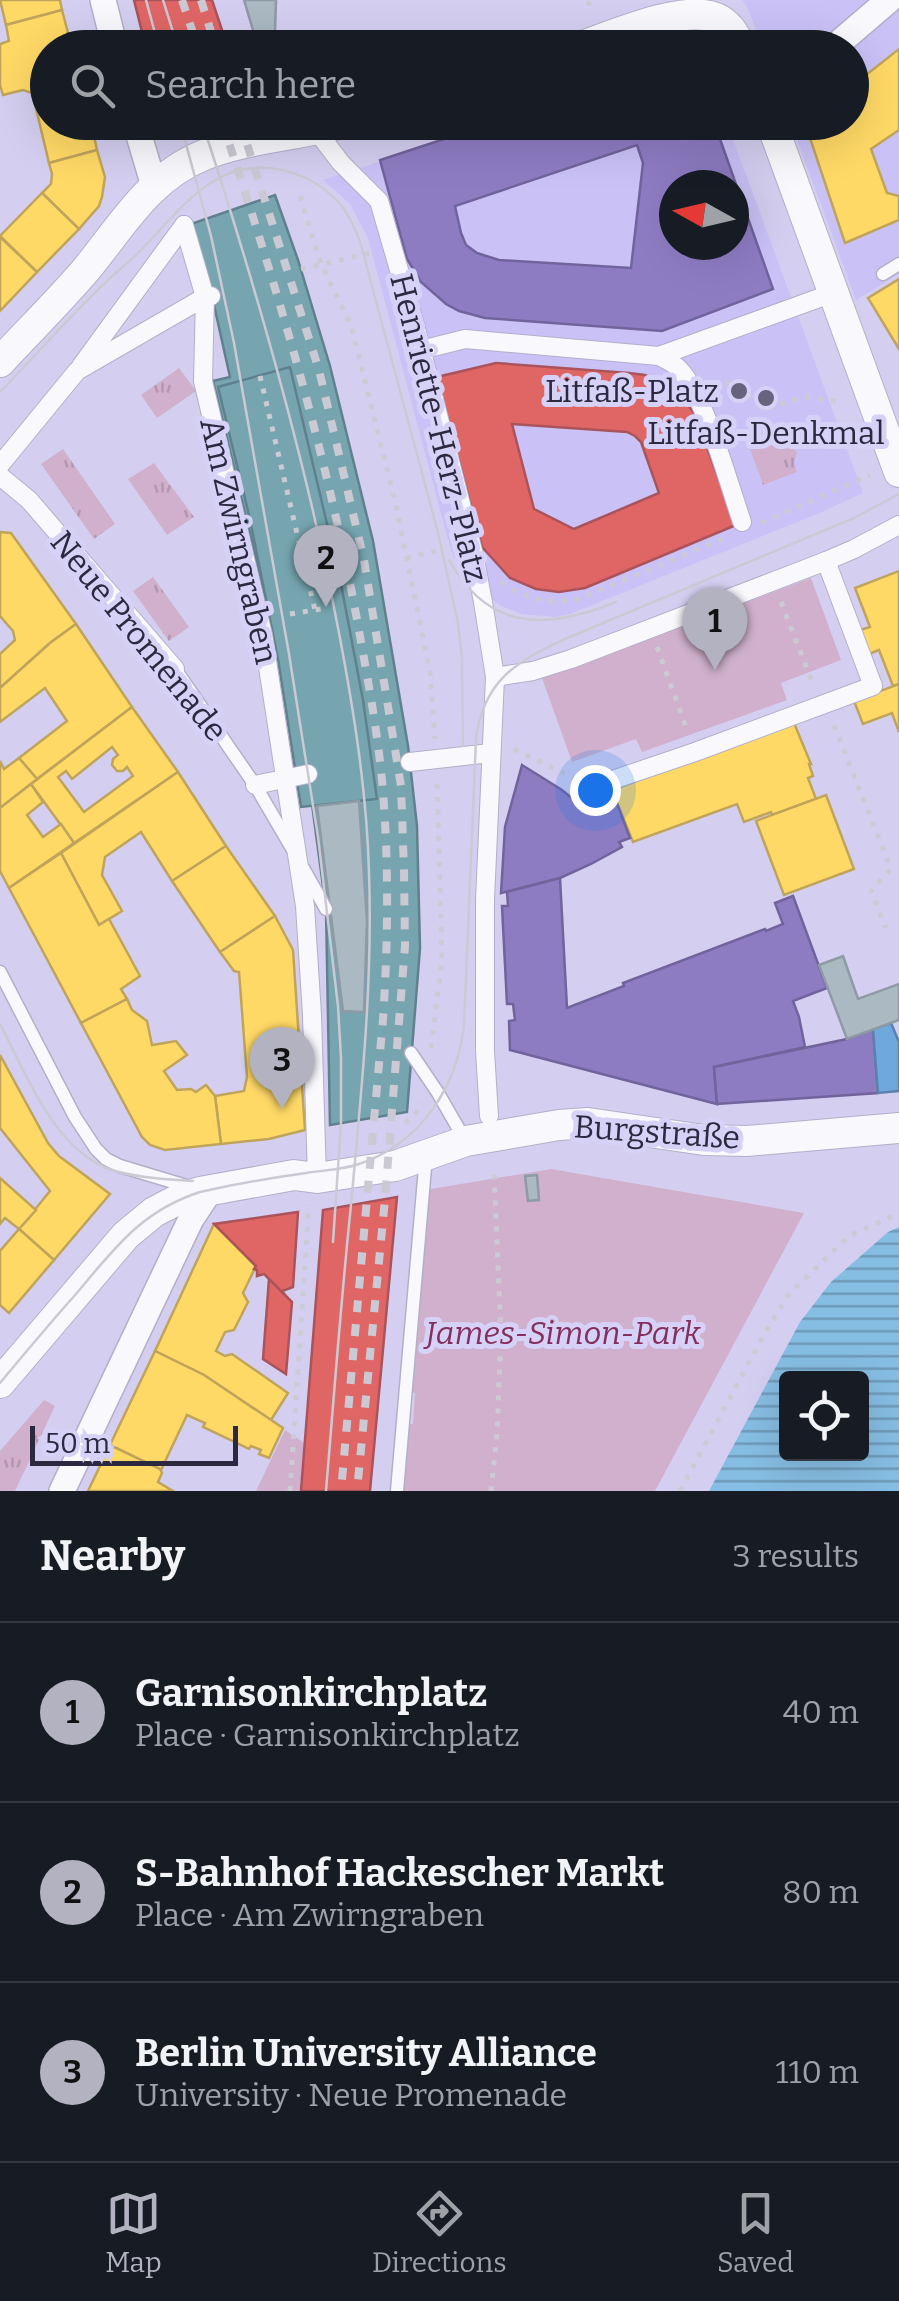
<!DOCTYPE html>
<html lang="en">
<head>
<meta charset="utf-8">
<style>
	:root { --surface:#171b24; --page:#20242c; --text:#f1f3f6; --muted:#9ea1a6; --line:#363941; --accent:#b3b2c0 }
	body { margin:0; font-family:Bitter,serif; background:var(--page); color:var(--text) }
	.controls { position:absolute; right:30px; bottom:30px; display:grid; overflow:hidden; border-radius:10px; box-shadow:0 10px 40px #0002 }
	.controls button { width:90px; height:90px; display:grid; place-items:center; padding:0; border:0; border-bottom:2px solid var(--line); background:var(--surface); color:var(--text); font:50px sans-serif }
	.compass { position:absolute; left:659px; top:170px; width:90px; height:90px; border-radius:50%; background:var(--surface); box-shadow:0 10px 40px #0002; rotate:278deg }
	.scale { position:absolute; left:30px; bottom:25px; width:208px; box-sizing:border-box; padding-left:10px; border:5px solid #2c2840; border-top:0; font-size:28px; line-height:35px; white-space:nowrap; color:#2c2840; -webkit-text-stroke:8px #d6d2f7; paint-order:stroke }
	.you { position:absolute; left:595px; top:790px; width:35px; height:35px; margin:-25px; border:8px solid #fff; border-radius:50%; background:#1a73e8; box-shadow:0 0 0 15px #1a73e833 }
	.badge { display:grid; place-items:center; width:65px; height:65px; border-radius:50%; background:var(--accent); color:#111; font-size:32px; font-weight:700 }
	.pin { position:absolute; translate:-50% -82px; filter:drop-shadow(0 2px 5px #0008) }
	.pin::after { content:''; position:absolute; top:52px; width:35px; height:30px; background:inherit; clip-path:polygon(0 0,100% 0,50% 100%) }
	.list { margin:0; padding:0; list-style:none }
	h2 { display:flex; justify-content:space-between; align-items:center; height:130px; margin:0; padding:0 40px; font-size:42px }
	h2 small { font-size:32px; font-weight:400; color:var(--muted) }
	.list li { display:grid; grid-template-columns:65px 1fr auto; gap:30px; align-items:center; box-sizing:border-box; height:180px; padding:0 40px; border-top:2px solid var(--line) }
	.list b { display:block; font-size:38px; white-space:nowrap }
	.list p { margin:0; font-size:32px; white-space:nowrap; color:var(--muted) }
	.list em { font-size:32px; font-style:normal; color:var(--muted) }
	.icon { flex:none; width:55px; height:55px; fill:none; stroke:currentColor; stroke-width:2; stroke-linecap:round; stroke-linejoin:round }
	.map { position:relative; flex:none; width:899px; height:1491px; overflow:hidden }
	.search { position:absolute; background:var(--surface); box-shadow:0 10px 40px #0002; left:30px; right:30px; top:30px; height:110px; display:flex; align-items:center; gap:25px; box-sizing:border-box; padding:0 35px; border-radius:55px; color:var(--muted); font-size:38px }
	.sheet { height:670px; background:var(--surface) }
	nav { display:flex; justify-content:space-around; align-items:center; box-sizing:border-box; height:140px; border-top:2px solid var(--line); background:var(--surface); font-size:28px; color:var(--muted) }
	nav a { display:grid; justify-items:center; gap:5px }
	nav .on { color:var(--accent) }
	.map>svg:first-child { display:block }
	.built { fill:#cac2f7; fill-rule:evenodd }
	.grass { fill:url(#grass-tufts) }
	.green { fill:#d0b0cc }
	.water { fill:url(#water-rules); fill-rule:evenodd }
	.homes { fill:#ffd966; stroke:#c0a45b; stroke-width:2.5; fill-rule:evenodd }
	.shops { fill:#e06666; stroke:#aa535b; stroke-width:2.5; fill-rule:evenodd }
	.offices { fill:#8e7cc3; stroke:#71639c; stroke-width:2.5; fill-rule:evenodd }
	.schools { fill:#6fa8dc; stroke:#5b82ad; stroke-width:2.5 }
	.public { fill:#76a5af; stroke:#60808e; stroke-width:2.5 }
	.building { fill:#aab9c2; stroke:#8e9aa5; stroke-width:2.5 }
	.lines { fill:none; stroke-linecap:round; stroke-linejoin:round }
	.service-casing { stroke:#b3afc9; stroke-width:15 }
	.pedestrian-casing { stroke:#b3afc9; stroke-width:20 }
	.minor-casing { stroke:#b3afc9; stroke-width:28 }
	.tertiary-casing { stroke:#b3afc9; stroke-width:32 }
	.path { stroke:#cccbd5; stroke-width:5; stroke-dasharray:5 8; stroke-linecap:butt }
	.service { stroke:#f9f8fd; stroke-width:12 }
	.pedestrian { stroke:#f9f8fd; stroke-width:18 }
	.minor { stroke:#f9f8fd; stroke-width:25 }
	.tertiary { stroke:#f9f8fd; stroke-width:30 }
	.tram { stroke:#cbc9d3; stroke-width:2.5 }
	.rail { stroke:#cbc9d3; stroke-width:8; stroke-dasharray:12 12; stroke-linecap:butt }
	.poi-dot { fill:#67627e; stroke:#d6d2f7; stroke-width:4 }
	.labels { text-anchor:middle; dominant-baseline:central; stroke-width:10; stroke-linejoin:round; paint-order:stroke }
	.poi-label { font-size:32px; fill:#2c2840; stroke:#d6d2f7; text-anchor:end }
	.street-label { font-size:32px; fill:#2c2840; stroke:#d6d2f7 }
	.park-label { font-size:32px; font-style:italic; fill:#842f5c; stroke:#d6d2f7 }
</style>
</head>
<body>
<div class="map">
<svg width="899" height="1491" viewBox="0 0 899 1491">
	<defs>
		<pattern id="grass-tufts" width="24" height="20" patternUnits="userSpaceOnUse" patternTransform="scale(2.5)"><rect width="24" height="20" fill="#d0b0cc"/><path d="M3 7l-1-3M5 7V3M7 7l1-3M15 17l-1-3M17 17v-4M19 17l1-3" fill="none" stroke="#b397b0"/></pattern>
		<pattern id="water-rules" width="6" height="5" patternUnits="userSpaceOnUse" patternTransform="scale(2.5)"><rect width="6" height="5" fill="#86bde2"/><path d="M0 2.5h6" fill="none" stroke="#6e9ab9"/></pattern>
	</defs>
	<rect width="100%" height="100%" fill="#d4cff0"/>
	<g class="built">
		<polygon points="742,0 899,0 899,274 856,300 791,123 852,122 852,48 763,47 747,7"/>
		<path d="M498,123H727L863,493L822,512L570,614L555,617L521,614L501,606L477,589L462,571L453,556L448,540L368,238L350,204L323,180ZM674,185H734V245H674Z"/>
	</g>
	<g class="grass">
		<polygon points="179,368 196,391 157,418 141,395"/>
		<polygon points="783,433 787,445 797,452 794,463 797,472 763,485 749,446"/>
		<polygon points="63,449 115,524 94,539 41,464"/>
		<polygon points="154,463 194,517 167,535 128,479"/>
		<polygon points="153,577 189,627 169,641 133,591"/>
		<polygon points="44,1400 55,1406 15,1491 0,1491 0,1451"/>
	</g>
	<g class="green">
		<polygon points="811,578 841,660 781,683 787,700 642,752 636,739 572,762 542,678"/>
		<polygon points="551,1169 804,1213 655,1491 393,1491 398,1425 413,1424 415,1393 401,1390 419,1191"/>
		<polygon points="285,1430 304,1443 300,1491 256,1491"/>
	</g>
	<path class="water" d="M899,1227V1491H709L800,1322L831,1282L888,1232ZM786,1378H862V1454H786Z"/>
	<g class="homes">
		<polygon points="0,0 60,0 62,10 6,25"/>
		<polygon points="62,10 72,48 48,48 48,100 35,104 32,93 23,90 3,95 0,85 0,44 9,41 6,25"/>
		<polygon points="899,49 899,130 871,149 887,193 899,196 899,220 845,243 807,129 809,122 852,122 852,86"/>
		<polygon points="48,100 48,122 91,122 97,150 49,163 35,104"/>
		<polygon points="97,150 105,177 102,197 99,206 79,229 42,193 51,184 52,174 49,163"/>
		<polygon points="42,193 79,229 37,272 0,236"/>
		<polygon points="0,237 37,272 0,311"/>
		<polygon points="899,279 899,349 868,298"/>
		<polygon points="0,532 11,533 76,624 50,643 0,688 0,654 15,640 13,631 0,616"/>
		<polygon points="899,571 899,684 893,686 879,650 869,654 860,630 870,627 855,588"/>
		<polygon points="76,624 132,707 37,779 19,758 67,721 45,688 0,722 0,688 50,643"/>
		<polygon points="899,684 899,732 892,713 863,724 854,701"/>
		<path d="M132,707L178,772L74,843L31,784ZM112,747L118,755L113,759L112,765L117,771H123L127,767L133,776L84,812L58,777L66,771L72,779Z"/>
		<polygon points="794,723 811,764 809,764 813,776 808,778 816,799 772,815 771,812 744,822 737,804 633,842 612,790"/>
		<polygon points="19,758 37,779 0,808 0,761 4,769"/>
		<polygon points="178,772 226,846 172,881 141,832 105,857 102,875 122,911 99,925 61,853"/>
		<polygon points="31,784 43,802 27,815 43,837 61,824 74,843 9,888 0,871 0,808"/>
		<polygon points="826,795 854,869 784,895 756,821"/>
		<polygon points="226,846 275,916 220,952 172,881"/>
		<polygon points="61,853 99,925 109,919 140,976 121,989 127,999 81,1023 9,888"/>
		<polygon points="275,916 293,950 305,1130 269,1139 221,1144 215,1096 244,1091 247,1077 239,972 234,971 220,952"/>
		<polygon points="127,999 132,1010 147,1021 152,1045 176,1041 187,1055 164,1071 177,1090 191,1089 196,1092 206,1085 215,1096 221,1144 165,1150 150,1145 142,1137 81,1023"/>
		<polygon points="0,1055 48,1143 59,1156 110,1194 54,1260 19,1229 50,1191 0,1128"/>
		<polygon points="0,1178 36,1210 19,1229 5,1218 0,1224"/>
		<polygon points="214,1224 256,1266 243,1293 248,1302 234,1330 225,1332 216,1351 225,1356 232,1354 288,1393 271,1420 204,1375 155,1351"/>
		<polygon points="19,1229 54,1260 9,1313 0,1305 0,1251"/>
		<polygon points="155,1351 204,1375 283,1428 269,1458 259,1454 261,1450 251,1446 249,1449 203,1427 205,1423 187,1415 161,1470 110,1445"/>
		<polygon points="110,1445 160,1469 162,1473 158,1482 173,1491 88,1491"/>
	</g>
	<g class="shops">
		<polygon points="134,0 212,0 228,48 146,48"/>
		<path d="M496,363L629,373L645,375L664,383L680,395L694,413L736,525L585,588L559,592L536,589L510,578L482,547L437,377ZM512,424L627,432L635,436L641,442L659,493L574,529L534,509Z"/>
		<polygon points="397,1197 370,1491 301,1491 323,1210"/>
		<polygon points="298,1212 293,1287 282,1291 288,1299 264,1274 257,1276 257,1270 254,1269 256,1266 214,1224"/>
		<polygon points="269,1279 292,1302 286,1374 263,1359"/>
	</g>
	<g class="offices">
		<path d="M496,122H714L773,289L662,331L485,318L459,311L446,304L421,282L407,259L380,160ZM637,145L643,163L631,268L499,260L477,253L466,245L461,233L455,206ZM674,185H734V245H674Z"/>
		<polygon points="522,765 562,790 588,811 616,801 630,838 619,842 622,847 591,864 560,878 501,893 505,827"/>
		<polygon points="560,878 567,1008 624,986 623,983 765,929 766,931 783,924 775,903 793,896 827,988 793,1001 799,1017 805,1047 714,1067 717,1104 510,1050 509,1021 515,1020 513,1004 507,1004 502,906 508,906 507,892"/>
		<polygon points="873,1029 878,1093 717,1104 714,1067 847,1039"/>
	</g>
	<polygon class="schools" points="891,1023 899,1042 899,1091 878,1093 873,1029"/>
	<g class="public">
		<polygon points="275,195 298,260 330,366 373,541 408,746 417,826 420,948 407,1112 330,1125 326,909 308,774 213,381 230,377 212,296 191,224"/>
		<polygon points="290,367 340,579 363,700 377,799 301,807 278,659 249,515 218,387"/>
	</g>
	<g class="building">
		<polygon points="244,0 276,0 275,32 256,40"/>
		<polygon points="359,801 367,921 364,1012 343,1011 317,806"/>
		<polygon points="843,956 858,999 899,984 899,1020 847,1039 819,965"/>
		<polygon points="537,1175 539,1200 528,1201 525,1176"/>
	</g>
	<g class="lines">
		<g class="service-casing">
			<g id="service">
				<polyline points="883,274 899,264"/>
				<polyline points="175,669 255,785 293,850"/>
				<polyline points="303,868 326,909"/>
				<polyline points="0,972 75,1117 96,1149 106,1159 120,1166 193,1188"/>
				<polyline points="411,1053 438,1093 465,1140"/>
				<polyline points="397,1491 426,1156"/>
			</g>
		</g>
		<g class="pedestrian-casing">
			<g id="pedestrian">
				<polyline points="315,129 341,163 379,201 415,325 474,555 483,602 495,677 485,900 485,1051 489,1116"/>
				<polyline points="184,225 205,297 203,381 263,635 305,906 312,1015 317,1178"/>
				<polyline points="421,350 465,339 659,356 833,293"/>
				<path d="M659,356C666,360 674,363 679,369C705,395 729,485 742,522"/>
				<polyline points="81,366 184,225"/>
				<polyline points="0,465 77,371 205,297 211,296"/>
				<polyline points="0,476 29,500 175,669"/>
				<polyline points="495,677 533,671 571,659 826,561 854,549 899,525"/>
				<polyline points="410,762 491,753"/>
				<polyline points="255,785 308,774"/>
				<polyline points="592,787 695,752 873,686 826,561"/>
			</g>
		</g>
		<g class="minor-casing">
			<g id="minor">
				<polyline points="103,0 115,48"/>
				<polyline points="833,48 889,0"/>
				<polyline points="135,122 154,186"/>
				<polyline points="62,1491 191,1219 211,1189"/>
			</g>
		</g>
		<g class="tertiary-casing">
			<g id="tertiary">
				<path d="M577,48C611,36 684,4 716,18C730,24 735,36 742,48"/>
				<polyline points="771,122 899,472"/>
				<path d="M0,362C28,332 57,303 84,272C121,228 147,178 204,155C250,137 299,136 346,122"/>
				<polyline points="0,1383 126,1235 154,1212 179,1199 200,1192 294,1175 317,1178 395,1166 466,1141 559,1125 588,1123 704,1140 747,1141 899,1128"/>
			</g>
		</g>
		<g class="path">
			<polyline points="588,1 592,14"/>
			<polyline points="492,33 496,44"/>
			<polyline points="433,126 435,133"/>
			<polyline points="300,196 321,264 351,325 395,501 430,672 435,739"/>
			<polyline points="301,269 371,253"/>
			<polyline points="260,376 315,610"/>
			<polyline points="713,383 735,383 763,409 805,397 840,402"/>
			<polyline points="761,523 870,475"/>
			<polyline points="406,558 436,551"/>
			<polyline points="501,582 516,592 543,601 574,601 728,537"/>
			<polyline points="781,602 813,684"/>
			<polyline points="290,614 327,608"/>
			<polyline points="657,647 687,730"/>
			<polyline points="834,725 891,869 871,891 886,928"/>
			<polyline points="514,749 576,779"/>
			<polyline points="431,1048 442,961 437,780"/>
			<polyline points="405,1123 416,1113 422,1103"/>
			<polyline points="290,1491 309,1205"/>
			<polyline points="491,1491 497,1433 501,1336 494,1172"/>
			<polyline points="680,1491 763,1336 789,1294 849,1236 899,1213"/>
		</g>
		<use href="#service" class="service"/>
		<use href="#pedestrian" class="pedestrian"/>
		<use href="#minor" class="minor"/>
		<use href="#tertiary" class="tertiary"/>
		<g class="tram">
			<polyline points="146,0 159,48"/>
			<polyline points="163,0 178,48"/>
			<polyline points="180,122 211,236 234,343 289,654 318,837 338,1006 341,1058 341,1123 333,1242"/>
			<path d="M202,122C257,290 306,460 339,633C354,712 367,793 369,873C373,985 361,1094 351,1205C341,1300 334,1396 326,1491"/>
			<path d="M0,392C36,355 70,316 107,281C118,270 131,261 141,250C166,225 189,193 221,177C260,157 311,171 340,204C350,216 356,230 361,245L438,533L458,623L462,659L463,746"/>
			<path d="M449,560C489,632 547,630 616,602"/>
			<path d="M0,1024C26,1073 53,1148 109,1169C135,1178 166,1179 193,1181"/>
			<path d="M0,1383C25,1353 50,1323 76,1294C114,1249 141,1211 200,1192C235,1184 270,1178 306,1173C323,1170 342,1170 359,1164C421,1143 457,1087 464,1025L476,738C484,680 516,662 565,639L854,518L899,494"/>
		</g>
		<g class="rail">
			<polyline points="182,0 198,48"/>
			<polyline points="201,0 216,48"/>
			<path d="M222,122C279,293 330,464 361,642C370,691 379,742 383,792C389,868 388,943 383,1019L341,1491"/>
			<polyline points="240,122 319,370 364,560 401,786 404,871 405,946 385,1199 357,1491"/>
		</g>
	</g>
	<g class="poi-dot">
		<circle cx="739" cy="391" r="10"/>
		<circle cx="766" cy="398" r="10"/>
	</g>
	<g class="labels">
		<g class="poi-label">
			<text x="719" y="391">Litfaß-Platz</text>
			<text x="766" y="433" text-anchor="middle">Litfaß-Denkmal</text>
		</g>
		<g class="street-label">
			<text transform="translate(439 428) rotate(76)">Henriette-Herz-Platz</text>
			<text transform="translate(239 541) rotate(77)">Am Zwirngraben</text>
			<text transform="translate(139 636) rotate(51)">Neue Promenade</text>
			<text transform="translate(657 1132) rotate(4)">Burgstraße</text>
		</g>
		<g class="park-label">
			<text x="563" y="1333">James-Simon-Park</text>
		</g>
	</g>
</svg>
<div class="controls">
<button><svg class="icon" aria-label="locate" viewBox="0 0 24 24"><circle cx="12" cy="12" r="6"/><path d="M12 2v4M12 18v4M2 12h4M18 12h4"/></svg></button>
</div>
<svg class="compass" viewBox="-18 -18 36 36"><path d="M0-13l5 13h-10z" fill="#e53935"/><path d="M0 13l5-13h-10z" fill="#9ea1a6"/></svg>
<div class="scale">50 m</div>
<div class="you"></div>
<div class="pin badge" style="left:715px;top:670px">1</div>
<div class="pin badge" style="left:326px;top:607px">2</div>
<div class="pin badge" style="left:282px;top:1109px">3</div>
<div class="search"><svg class="icon" aria-label="search" viewBox="0 0 24 24"><circle cx="10" cy="10" r="6"/><path d="M15 15l6 6"/></svg>Search here</div>
</div>
<section class="sheet">
<h2>Nearby<small>3 results</small></h2>
<ul class="list">
<li><span class="badge">1</span><div><b>Garnisonkirchplatz</b><p>Place · Garnisonkirchplatz</p></div><em>40 m</em></li>
<li><span class="badge">2</span><div><b>S-Bahnhof Hackescher Markt</b><p>Place · Am Zwirngraben</p></div><em>80 m</em></li>
<li><span class="badge">3</span><div><b>Berlin University Alliance</b><p>University · Neue Promenade</p></div><em>110 m</em></li>
</ul>
</section>
<nav>
<a class="on"><svg class="icon" aria-label="map" viewBox="0 0 24 24"><path d="M3 6l6-2 6 2 6-2v14l-6 2-6-2-6 2zM9 4v14M15 6v14"/></svg>Map</a>
<a><svg class="icon" aria-label="directions" viewBox="0 0 24 24"><path d="M12 3l9 9-9 9-9-9zM9 14v-3h6M13 9l2 2-2 2"/></svg>Directions</a>
<a><svg class="icon" aria-label="saved" viewBox="0 0 24 24"><path d="M7 4h10v16l-5-4-5 4z"/></svg>Saved</a>
</nav>
</body>
</html>
